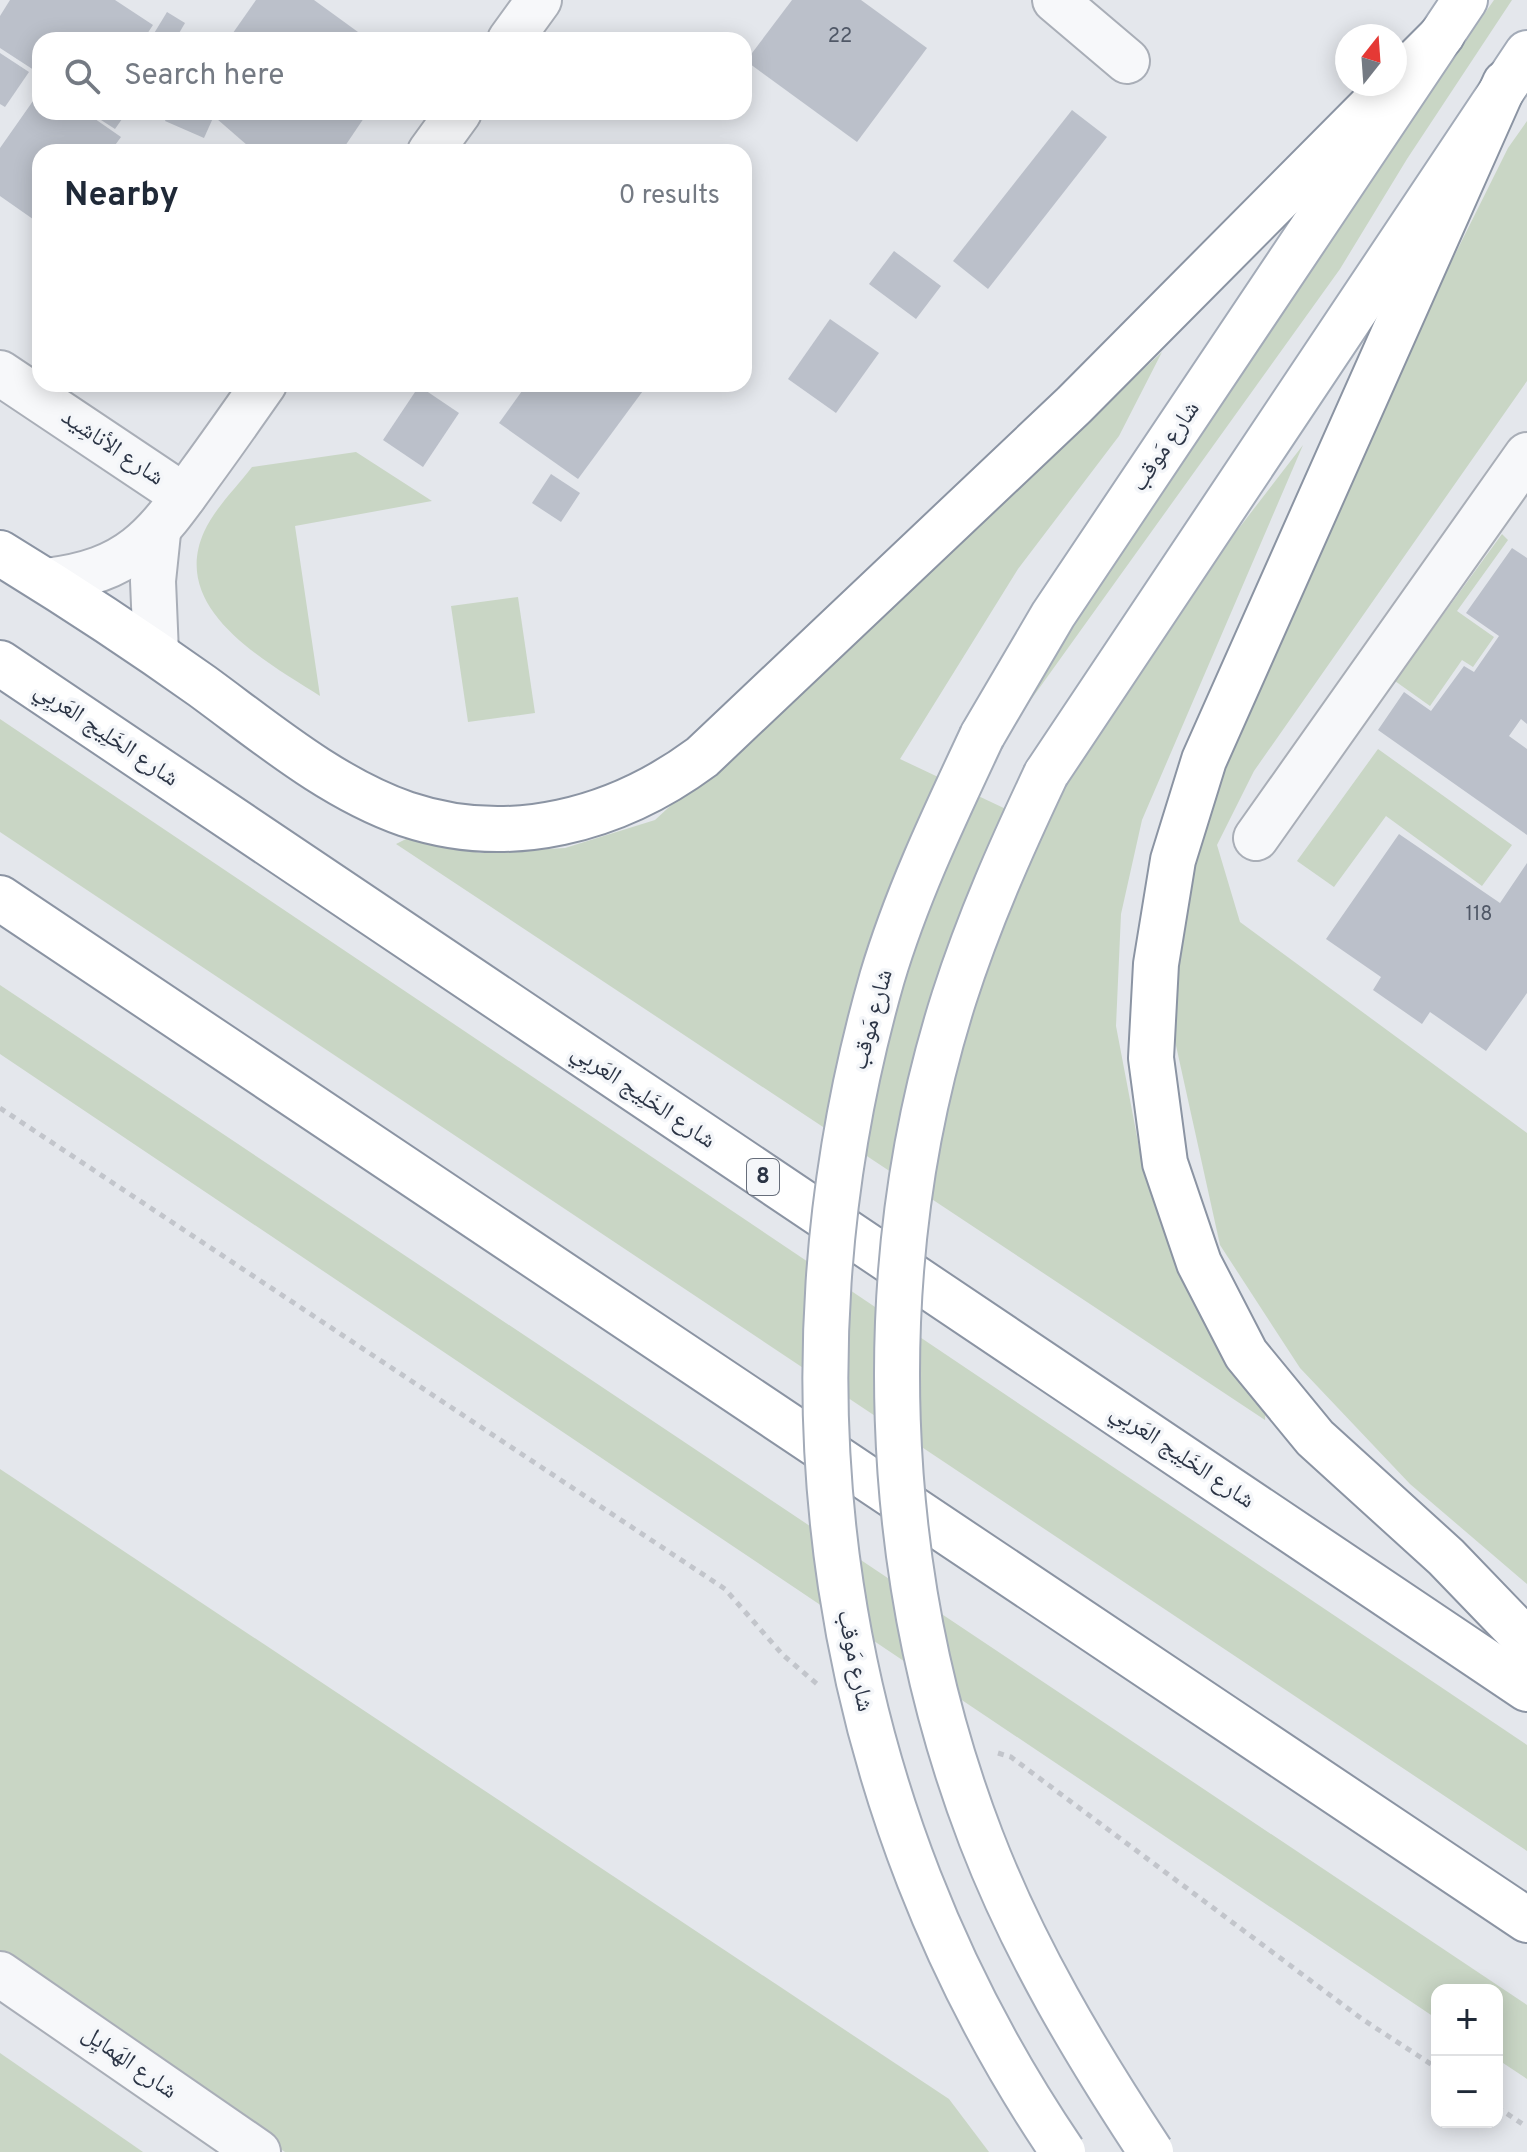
<!DOCTYPE html>
<html lang="en">
<head>
<meta charset="utf-8">
<style>
	:root { --surface:#fff; --page:#f2f2f3; --text:#1f2937; --muted:#747a83; --line:#e0e1e3 }
	body { margin:0; font-family:Overpass,"Noto Naskh Arabic",sans-serif; background:var(--page); color:var(--text) }
	.controls { position:absolute; right:24px; bottom:24px; display:grid; overflow:hidden; border-radius:16px; box-shadow:0 4px 20px #0003 }
	.controls button { width:72px; height:72px; display:grid; place-items:center; padding:0; border:0; border-bottom:2px solid var(--line); background:var(--surface); color:var(--text); font:40px sans-serif }
	.compass { position:absolute; left:1335px; top:24px; width:72px; height:72px; border-radius:50%; background:var(--surface); box-shadow:0 4px 20px #0003; rotate:17deg }
	.list { margin:0; padding:0; list-style:none }
	h2 { display:flex; justify-content:space-between; align-items:center; height:104px; margin:0; padding:0 32px; font-size:34px }
	h2 small { font-size:26px; font-weight:400; color:var(--muted) }
	.icon { flex:none; width:44px; height:44px; fill:none; stroke:currentColor; stroke-width:2; stroke-linecap:round; stroke-linejoin:round }
	.map { position:relative; flex:none; width:1527px; height:2152px; overflow:hidden }
	.search { position:absolute; background:var(--surface); box-shadow:0 4px 20px #0003; left:32px; top:32px; width:720px; height:88px; display:flex; align-items:center; gap:20px; box-sizing:border-box; padding:0 28px; border-radius:24px; color:var(--muted); font-size:30px }
	.panel { position:absolute; background:var(--surface); box-shadow:0 4px 20px #0003; left:32px; top:144px; width:720px; height:248px; border-radius:24px }
	.map>svg:first-child { display:block }
	.green { fill:#c9d6c5 }
	.building { fill:#bbc0ca }
	.lines { fill:none; stroke-linecap:round; stroke-linejoin:round }
	.minor-casing { stroke:#a9aeb7; stroke-width:48 }
	.major-casing { stroke:#a3abb8; stroke-width:48 }
	.highway-casing { stroke:#8b94a3; stroke-width:48 }
	.path { stroke:#c2c5cb; stroke-width:5; stroke-dasharray:6 6; stroke-linecap:butt }
	.minor { stroke:#f7f8fa; stroke-width:44 }
	.major { stroke:#fff; stroke-width:44 }
	.highway { stroke:#fff; stroke-width:44 }
	.major-bridge-casing { stroke:#a3abb8; stroke-width:48; stroke-linecap:butt }
	.major-bridge { stroke:#fff; stroke-width:44 }
	.labels { text-anchor:middle; dominant-baseline:central; stroke-width:7; stroke-linejoin:round; paint-order:stroke }
	.number-label { font-size:20px; fill:#4f5766 }
	.shield { fill:#f4f6f9; stroke:#676e7b; stroke-width:2 }
	.shield-label { font-size:22px; font-weight:bold; fill:#2b3445 }
	.street-label { font-size:24px; fill:#2b3445; stroke:#f4f6f9 }
</style>
</head>
<body>
<div class="map">
<svg width="1527" height="2152" viewBox="0 0 1527 2152">
	<rect width="100%" height="100%" fill="#e4e7ec"/>
	<g class="green">
		<polygon points="1494,0 1512,0 1407,159 1340,269 979,772 1087,584"/>
		<polygon points="1527,121 1527,381 1254,771 1217,845 1240,922 1527,1133 1527,1584 1410,1484 1300,1368 1220,1245 1173,1032 1180,857 1251,664 1508,148"/>
		<polygon points="1162,352 1119,436 1018,569 900,759 1042,826 1122,680 1303,445 1142,820 1121,914 1116,1026 1142,1163 1191,1297 1266,1401 1265,1420 396,844 410,837 480,853 565,848 655,820"/>
		<path d="M356,452L432,501L295,526L320,696C267,662 169,610 204,532C214,509 237,487 252,467Z"/>
		<polygon points="1502,534 1508,540 1457,611 1494,637 1473,667 1462,660 1430,706 1395,681"/>
		<polygon points="518,597 535,713 468,722 451,606"/>
		<polygon points="0,719 1527,1745 1527,1851 0,832"/>
		<polygon points="1378,749 1512,845 1482,886 1386,816 1334,887 1297,861"/>
		<polygon points="0,985 1527,2005 1527,2079 1497,2059 1497,1990 1437,1990 1437,2019 0,1054"/>
		<polygon points="0,1469 949,2099 989,2152 285,2152 0,1958"/>
		<polygon points="0,2053 143,2152 0,2152"/>
	</g>
	<g class="building">
		<polygon points="10,0 115,0 153,25 143,40 40,40 40,74 0,48 0,16"/>
		<polygon points="256,0 314,0 369,40 228,40"/>
		<polygon points="792,0 861,0 927,48 857,142 746,61"/>
		<polygon points="167,12 185,23 175,40 150,40"/>
		<polygon points="0,53 29,72 5,107 0,104"/>
		<polygon points="40,91 40,112 85,112 121,137 110,152 40,152 40,224 0,196 0,148"/>
		<polygon points="1072,110 1107,137 988,289 953,261"/>
		<polygon points="106,112 127,112 115,129 101,120"/>
		<polygon points="169,112 200,112 213,118 204,138 165,121"/>
		<polygon points="215,112 368,112 341,152 255,152 217,119"/>
		<polygon points="894,251 941,286 916,319 869,284"/>
		<polygon points="830,319 879,353 836,413 788,379"/>
		<polygon points="527,384 648,384 578,479 499,423"/>
		<polygon points="419,386 459,413 423,467 383,440"/>
		<polygon points="551,474 580,493 561,522 532,503"/>
		<polygon points="1512,548 1527,558 1527,724 1521,719 1509,736 1527,749 1527,835 1378,730 1404,692 1431,711 1464,666 1474,672 1499,636 1466,613"/>
		<polygon points="1399,834 1500,903 1527,863 1527,993 1486,1051 1430,1012 1422,1024 1373,990 1381,977 1326,939"/>
	</g>
	<g class="lines">
		<g class="minor-casing">
			<g id="minor">
				<polyline points="1055,0 1127,61"/>
				<polyline points="510,40 539,0"/>
				<polyline points="430,152 459,112"/>
				<polyline points="0,373 184,496"/>
				<path d="M46,581C130,571 154,539 200,474C222,444 243,414 264,384"/>
				<polyline points="156,653 153,581 158,533"/>
				<polyline points="1256,838 1527,455"/>
				<polyline points="0,1974 258,2152"/>
			</g>
		</g>
		<g class="major-casing">
			<g id="major">
				<polyline points="982,736 1053,615 1465,0"/>
				<polyline points="1046,774 1527,53"/>
			</g>
		</g>
		<g class="highway-casing">
			<g id="highway">
				<polyline points="1395,82 1442,35"/>
				<polyline points="1505,83 1204,760 1173,860 1156,964 1151,1058 1165,1163 1199,1263 1246,1354 1315,1438 1446,1557 1527,1641"/>
				<path d="M0,553C69,595 136,639 202,686C265,732 331,788 406,814C510,849 617,820 702,757L1074,405L1393,84"/>
				<polyline points="0,663 1527,1689"/>
				<polyline points="0,898 1527,1920"/>
			</g>
		</g>
		<g class="path">
			<polyline points="0,1108 725,1589 783,1655 817,1684"/>
			<polyline points="998,1753 1011,1757 1362,2019 1437,2068"/>
			<polyline points="1497,2107 1527,2127"/>
		</g>
		<use href="#minor" class="minor"/>
		<use href="#major" class="major"/>
		<use href="#highway" class="highway"/>
		<g class="major-bridge-casing">
			<g id="major-bridge">
				<path d="M982,736C945,815 907,894 882,978C767,1380 827,1805 1063,2152"/>
				<path d="M1046,774C1011,848 979,920 954,998C869,1266 880,1575 981,1838C1024,1950 1085,2052 1151,2152"/>
			</g>
		</g>
		<use href="#major-bridge" class="major-bridge"/>
	</g>
	<g class="labels">
		<g class="number-label">
			<text x="840" y="37">22</text>
			<text x="1479" y="915">118</text>
		</g>
		<rect class="shield" x="747" y="1159" width="32" height="36" rx="6"/>
		<g class="shield-label">
			<text x="763" y="1177">8</text>
		</g>
		<g class="street-label">
			<text transform="translate(1166 447) rotate(-56)">شارع مَوقب</text>
			<text transform="translate(112 448) rotate(34)">شارع الأناشِيد</text>
			<text transform="translate(106 735) rotate(34)">شارع الخَلِيج العَربِي</text>
			<text transform="translate(873 1020) rotate(-75)">شارع مَوقب</text>
			<text transform="translate(643 1097) rotate(34)">شارع الخَلِيج العَربِي</text>
			<text transform="translate(1182 1457) rotate(34)">شارع الخَلِيج العَربِي</text>
			<text transform="translate(854 1661) rotate(78)">شارع مَوقب</text>
			<text transform="translate(129 2063) rotate(35)">شارع الهَمايِل</text>
		</g>
	</g>
</svg>
<div class="controls">
<button>+</button>
<button>−</button>
</div>
<svg class="compass" viewBox="-18 -18 36 36"><path d="M0-13l5 13h-10z" fill="#e53935"/><path d="M0 13l5-13h-10z" fill="#747a83"/></svg>
<div class="search"><svg class="icon" aria-label="search" viewBox="0 0 24 24"><circle cx="10" cy="10" r="6"/><path d="M15 15l6 6"/></svg>Search here</div>
<section class="panel">
<h2>Nearby<small>0 results</small></h2>
<ul class="list">
</ul>
</section>
</div>
</body>
</html>
